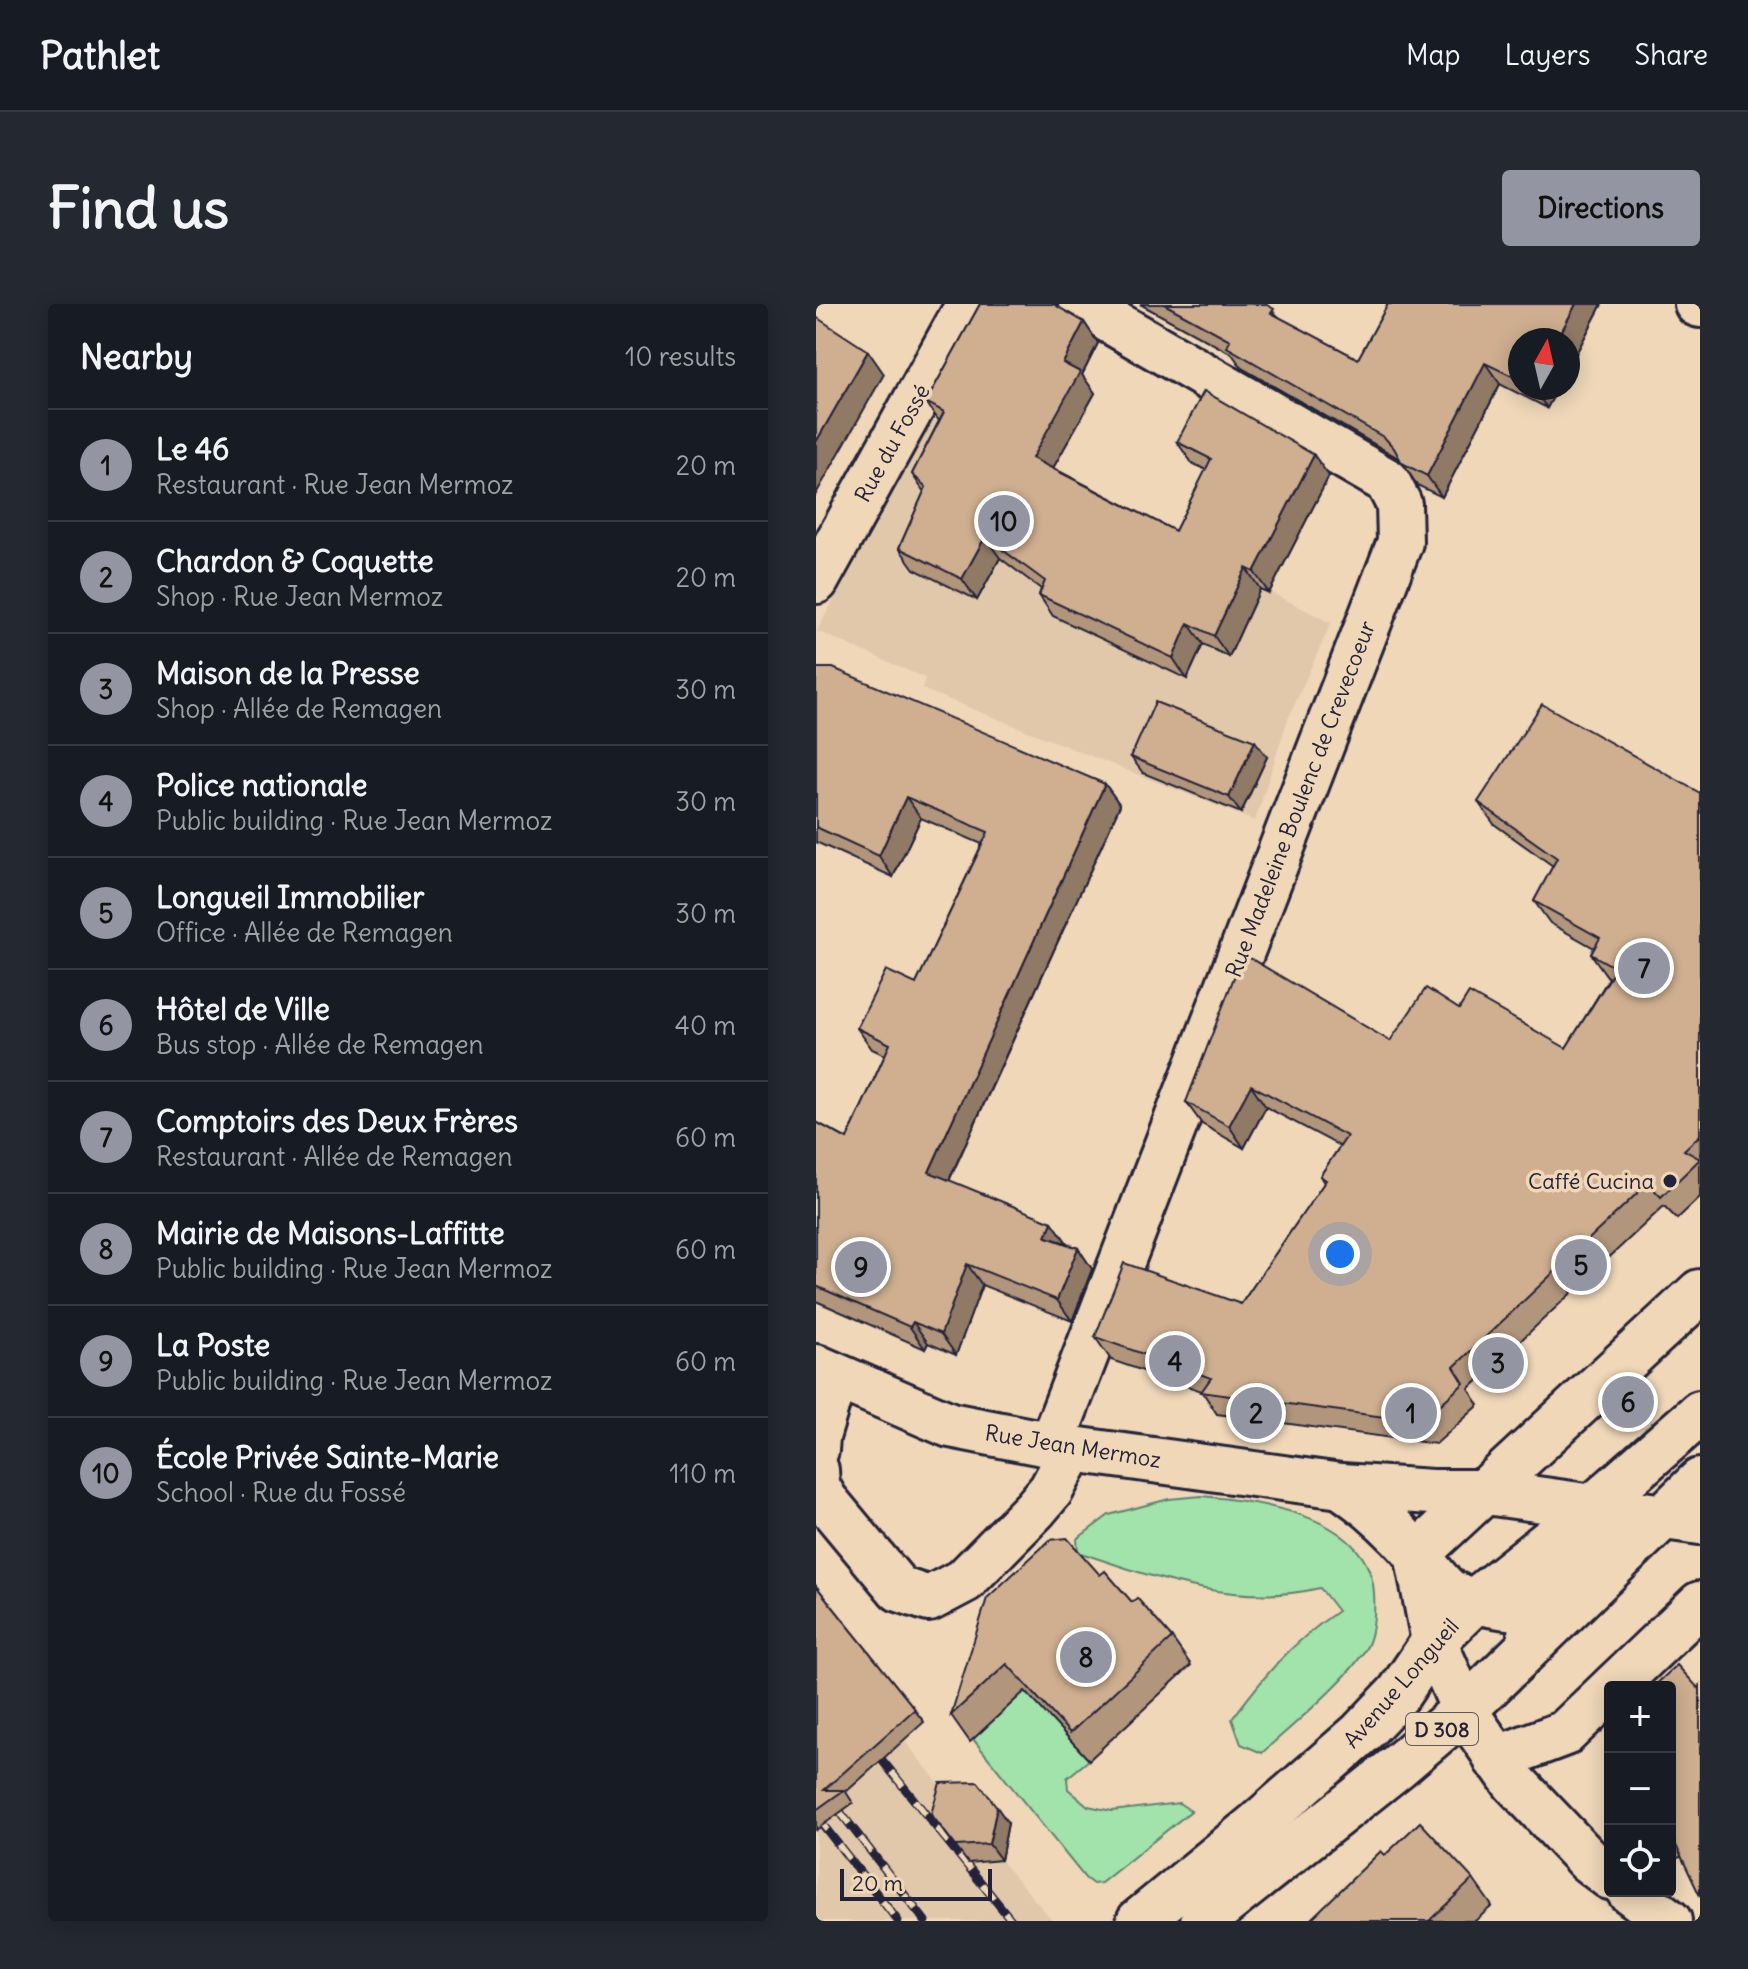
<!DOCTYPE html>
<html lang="en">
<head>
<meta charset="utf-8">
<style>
	:root { --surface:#171b24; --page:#242831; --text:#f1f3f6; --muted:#9ea1a6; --line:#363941; --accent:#9495a2 }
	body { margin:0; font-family:Delius,sans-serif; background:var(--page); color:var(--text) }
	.controls { position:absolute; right:24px; bottom:24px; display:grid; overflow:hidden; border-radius:8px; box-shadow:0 4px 20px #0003 }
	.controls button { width:72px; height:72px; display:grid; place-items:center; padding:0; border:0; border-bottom:2px solid var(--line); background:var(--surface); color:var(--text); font:40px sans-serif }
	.compass { position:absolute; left:692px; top:24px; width:72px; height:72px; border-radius:50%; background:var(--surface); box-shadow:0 4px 20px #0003; rotate:8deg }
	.scale { position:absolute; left:24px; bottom:20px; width:152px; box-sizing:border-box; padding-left:8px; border:4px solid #22223b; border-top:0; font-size:22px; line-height:28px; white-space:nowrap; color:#22223b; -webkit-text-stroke:6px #efd7b8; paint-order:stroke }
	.you { position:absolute; left:524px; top:950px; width:28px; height:28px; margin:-20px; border:6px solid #fff; border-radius:50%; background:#1a73e8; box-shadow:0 0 0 12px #1a73e833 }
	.badge { display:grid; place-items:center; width:52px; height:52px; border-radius:50%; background:var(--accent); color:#111; font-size:26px; font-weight:700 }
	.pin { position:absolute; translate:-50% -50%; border:4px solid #fff; box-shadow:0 2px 8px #0006 }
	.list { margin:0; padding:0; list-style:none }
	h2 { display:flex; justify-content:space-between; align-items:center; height:104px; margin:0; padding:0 32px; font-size:34px }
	h2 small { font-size:26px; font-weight:400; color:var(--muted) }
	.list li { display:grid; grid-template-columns:52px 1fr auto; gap:24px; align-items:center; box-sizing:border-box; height:112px; padding:0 32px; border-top:2px solid var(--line) }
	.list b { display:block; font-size:30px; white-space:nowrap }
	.list p { margin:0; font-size:26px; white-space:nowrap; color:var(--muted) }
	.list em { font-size:26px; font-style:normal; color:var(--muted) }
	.icon { flex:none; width:44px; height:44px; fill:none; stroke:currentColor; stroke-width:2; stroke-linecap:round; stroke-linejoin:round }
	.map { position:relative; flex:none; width:884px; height:1617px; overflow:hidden; border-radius:8px }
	header { display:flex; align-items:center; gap:48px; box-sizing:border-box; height:112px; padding:0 40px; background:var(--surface); border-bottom:2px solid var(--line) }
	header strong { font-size:38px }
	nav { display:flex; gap:44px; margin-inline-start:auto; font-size:28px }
	.intro { display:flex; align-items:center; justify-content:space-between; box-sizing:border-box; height:192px; padding:0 48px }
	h1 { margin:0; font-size:56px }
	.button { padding:20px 36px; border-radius:8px; background:var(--accent); color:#111; font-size:28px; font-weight:700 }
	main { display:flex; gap:48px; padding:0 48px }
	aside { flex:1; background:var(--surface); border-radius:8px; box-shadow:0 4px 20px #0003 }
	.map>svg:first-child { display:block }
	.built { fill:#e1c8aa }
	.green { fill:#a2e2ab; stroke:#628273; stroke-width:2 }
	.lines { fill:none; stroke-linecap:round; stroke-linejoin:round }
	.minor-casing { stroke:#22223b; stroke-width:50 }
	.major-casing { stroke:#22223b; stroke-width:50 }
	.minor { stroke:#efd7b8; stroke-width:44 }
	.major { stroke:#efd7b8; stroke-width:44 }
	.rail-casing { stroke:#22223b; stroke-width:9 }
	.rail { stroke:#efd7b8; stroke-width:6; stroke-dasharray:18; stroke-linecap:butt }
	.wall { fill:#b2967c; stroke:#22223b; stroke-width:2 }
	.shaded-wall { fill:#917a65; stroke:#22223b; stroke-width:2 }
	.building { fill:#cfaf90; stroke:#22223b; stroke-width:2 }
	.poi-dot { fill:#22223b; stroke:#efd7b8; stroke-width:3 }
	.labels { text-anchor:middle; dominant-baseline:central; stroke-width:7; stroke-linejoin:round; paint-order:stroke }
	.shield { fill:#efd7b8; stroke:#605860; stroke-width:2 }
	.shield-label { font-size:20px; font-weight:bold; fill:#22223b }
	.street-label { font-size:22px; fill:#22223b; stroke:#efd7b8 }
	.poi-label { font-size:22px; fill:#22223b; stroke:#efd7b8; text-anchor:end }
</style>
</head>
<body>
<header>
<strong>Pathlet</strong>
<nav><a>Map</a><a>Layers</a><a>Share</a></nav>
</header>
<div class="intro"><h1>Find us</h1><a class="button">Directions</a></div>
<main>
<aside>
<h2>Nearby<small>10 results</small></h2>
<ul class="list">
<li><span class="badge">1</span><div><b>Le 46</b><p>Restaurant · Rue Jean Mermoz</p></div><em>20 m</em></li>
<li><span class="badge">2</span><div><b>Chardon &amp; Coquette</b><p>Shop · Rue Jean Mermoz</p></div><em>20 m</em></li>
<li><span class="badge">3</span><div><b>Maison de la Presse</b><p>Shop · Allée de Remagen</p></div><em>30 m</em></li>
<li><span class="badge">4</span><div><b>Police nationale</b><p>Public building · Rue Jean Mermoz</p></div><em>30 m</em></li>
<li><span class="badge">5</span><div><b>Longueil Immobilier</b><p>Office · Allée de Remagen</p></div><em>30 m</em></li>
<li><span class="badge">6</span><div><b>Hôtel de Ville</b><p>Bus stop · Allée de Remagen</p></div><em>40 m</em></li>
<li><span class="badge">7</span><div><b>Comptoirs des Deux Frères</b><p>Restaurant · Allée de Remagen</p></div><em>60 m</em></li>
<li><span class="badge">8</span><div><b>Mairie de Maisons-Laffitte</b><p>Public building · Rue Jean Mermoz</p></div><em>60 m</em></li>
<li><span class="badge">9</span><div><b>La Poste</b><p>Public building · Rue Jean Mermoz</p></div><em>60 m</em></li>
<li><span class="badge">10</span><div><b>École Privée Sainte-Marie</b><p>School · Rue du Fossé</p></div><em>110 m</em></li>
</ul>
</aside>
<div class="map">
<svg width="884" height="1617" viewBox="0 0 884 1617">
	<rect width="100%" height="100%" fill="#efd7b8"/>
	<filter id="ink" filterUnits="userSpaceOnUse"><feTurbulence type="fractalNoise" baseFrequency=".0125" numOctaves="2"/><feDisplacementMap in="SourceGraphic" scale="16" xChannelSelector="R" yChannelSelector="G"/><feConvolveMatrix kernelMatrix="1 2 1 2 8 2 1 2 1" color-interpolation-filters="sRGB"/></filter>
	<g filter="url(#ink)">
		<g class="built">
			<polygon points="115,115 515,319 472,415 439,517 106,385 109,374 1,327"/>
			<polygon points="0,1326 136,1496 174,1494 192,1519 185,1557 237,1617 0,1617"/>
		</g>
		<g class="green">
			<path d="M386,1192C447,1198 553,1212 558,1289C559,1306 559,1322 553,1338C540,1370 474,1423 446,1449L425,1440L416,1415C450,1370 474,1340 522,1307L504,1284C420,1304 342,1275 262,1248L261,1235L293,1211L353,1195Z"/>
			<polygon points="212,1384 237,1417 273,1456 251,1474 252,1485 272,1502 296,1507 363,1499 375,1507 285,1579 277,1580 269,1574 157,1435"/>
		</g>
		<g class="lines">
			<g class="minor-casing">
				<g id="minor">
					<polyline points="881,0 884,1"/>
					<polyline points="0,277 153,0"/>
					<polyline points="0,1063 134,1121 257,1145 525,1182 616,1188 670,1188 884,1218"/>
					<polyline points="235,1141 584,238 583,200 571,177 265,0"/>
					<polyline points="0,1146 1,1133 19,1072"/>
					<polyline points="0,1166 1,1182 9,1196 83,1285 113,1295 149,1276 219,1205 235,1186 257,1145"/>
					<path d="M525,1182C553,1201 576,1222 598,1247C609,1259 618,1274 630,1285C651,1302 722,1307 749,1307"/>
					<polyline points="601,1250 618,1337 648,1406 698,1478 772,1556 794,1573"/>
					<polyline points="601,1250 884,988"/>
					<path d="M714,1333C716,1317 716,1298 724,1283C733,1266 768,1244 782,1223L778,1202"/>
					<polyline points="797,1383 884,1300"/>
					<polyline points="680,1455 749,1429 794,1386"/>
					<polyline points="813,1587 853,1617"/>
				</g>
			</g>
			<g class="major-casing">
				<g id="major">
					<polyline points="323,1617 440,1521 545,1429 583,1389 618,1337 660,1296 778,1202 884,1109"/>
					<polyline points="387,1617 581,1463 648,1406 884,1177"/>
				</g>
			</g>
			<use href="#minor" class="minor"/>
			<use href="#major" class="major"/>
			<g class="rail-casing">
				<g id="rail">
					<polyline points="53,1440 196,1617"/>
					<polyline points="0,1477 109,1617"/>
					<polyline points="0,1512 82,1617"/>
				</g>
			</g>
			<use href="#rail" class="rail"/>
		</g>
		<g class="wall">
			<polygon points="164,0 240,0 240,2 268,18 282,39 266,71 279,89 237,164 359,227 390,166 376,159 361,138 513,172 453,289 444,285 413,353 387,340 371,375 237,312 223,291 225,285 184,254 161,296 98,265 83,244 108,188 96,170 123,117 110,98"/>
			<polygon points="324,0 449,0 464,14 542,55 572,0 786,0 752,65 704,36 704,84 742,84 731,104 684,80 626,193 601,181 584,155 426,64 416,50"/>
			<polygon points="0,364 289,480 304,501 133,877 236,918 251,939 262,944 276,965 256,1017 166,981 140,1051 112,1039 109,1045 0,997 0,818 31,835 69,751 56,745 41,724 100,680 166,540 105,514 77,573 0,538"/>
			<polygon points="315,453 451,453 425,509 327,469"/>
			<polygon points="884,489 884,893 861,915 848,902 653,1085 663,1101 620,1140 401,1110 386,1087 295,1056 279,1033 425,1000 508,879 504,872 524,842 450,803 428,844 386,820 370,798 574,737 643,705 750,744 793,674 791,672 775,650 778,644 734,619 718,597 737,562 678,520 662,498"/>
			<polygon points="284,1271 316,1298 356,1334 375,1361 273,1456 209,1387 154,1438 135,1411"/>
			<polygon points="0,1282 108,1418 30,1488 37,1499 0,1526"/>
			<polygon points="854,1383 882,1384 865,1553 854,1556"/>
			<polygon points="115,1510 192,1519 185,1556 152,1559"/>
			<polygon points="569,1551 657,1575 676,1602 659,1617 493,1617"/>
		</g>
		<g class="shaded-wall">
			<polygon points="760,0 786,0 752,65 752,36 741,36"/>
			<polygon points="268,18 282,39 266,71 279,89 231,175 216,154 247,59"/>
			<polygon points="52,47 68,70 0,190 0,138"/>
			<polygon points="669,59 684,80 626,193 611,172"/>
			<polygon points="717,84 742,84 731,104"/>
			<polygon points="498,151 513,172 453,289 438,268"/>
			<polygon points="169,233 184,254 161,296 146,275"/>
			<polygon points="430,264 444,285 413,353 398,332"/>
			<polygon points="372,319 387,340 371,375 357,354"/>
			<polygon points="439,437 451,453 425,509 413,493"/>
			<polygon points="289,480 304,501 127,889 113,868"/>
			<polygon points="90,493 105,514 77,573 63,552"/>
			<polygon points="435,781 450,803 428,844 413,822"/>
			<polygon points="236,918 251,939 230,933"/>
			<polygon points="262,944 276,965 256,1017 241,996"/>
			<polygon points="151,960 166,981 140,1051 125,1030"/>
			<polygon points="97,1018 112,1039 109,1045 94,1023"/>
			<polygon points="181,1503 192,1519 185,1556 173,1540"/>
		</g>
		<g class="building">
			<polygon points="164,0 237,0 268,18 247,59 264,68 216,154 359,227 395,155 361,138 388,87 498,151 438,268 430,264 398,332 372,319 357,354 223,291 229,277 169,233 146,275 83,244 110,183 96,170 128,108 110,98"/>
			<polygon points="348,0 449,0 458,5 455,9 542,55 572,0 760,0 741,36 704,36 704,76 669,59 611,172 586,159 578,144 569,134 411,43 414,36"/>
			<polygon points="0,13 52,47 0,138"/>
			<polygon points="0,364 17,364 289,480 113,868 236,918 230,933 262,944 241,996 151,960 125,1030 97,1018 94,1023 0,982 0,818 31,835 74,740 41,724 70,666 100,680 172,528 90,493 63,552 0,523"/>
			<polygon points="339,398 439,437 413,493 315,453"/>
			<polygon points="726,400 884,489 884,831 868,846 884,855 845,893 832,879 638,1063 648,1079 605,1118 385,1088 395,1074 279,1033 308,959 425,1000 510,876 504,872 531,832 435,781 413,822 370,798 427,650 574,737 610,684 643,705 653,689 750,744 800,664 775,650 784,634 718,597 741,554 662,498"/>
			<polygon points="251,1234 284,1271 289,1267 316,1298 321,1294 356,1334 254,1429 191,1360 135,1411 171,1294 234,1236"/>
			<polygon points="0,1282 99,1405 8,1486 28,1486 0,1506"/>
			<polygon points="861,1361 882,1384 884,1381 884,1592 857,1535 854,1536 854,1383 837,1383"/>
			<polygon points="162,1478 181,1503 173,1540 140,1542 115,1510 124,1479"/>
			<polygon points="604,1518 657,1575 613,1617 493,1617 565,1547 569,1551"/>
		</g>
	</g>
	<circle class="poi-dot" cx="854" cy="877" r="8"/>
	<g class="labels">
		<rect class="shield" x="590" y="1409" width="72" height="32" rx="6"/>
		<g class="shield-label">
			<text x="626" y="1425">D 308</text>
		</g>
		<g class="street-label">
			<text transform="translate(76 139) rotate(-61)">Rue du Fossé</text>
			<text transform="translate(484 495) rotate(-69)">Rue Madeleine Boulenc de Crevecoeur</text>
			<text transform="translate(257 1142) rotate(9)">Rue Jean Mermoz</text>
			<text transform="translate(585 1379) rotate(-49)">Avenue Longueil</text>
		</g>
		<g class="poi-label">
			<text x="838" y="877">Caffé Cucina</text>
		</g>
	</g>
</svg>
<div class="controls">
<button>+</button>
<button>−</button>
<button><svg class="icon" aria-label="locate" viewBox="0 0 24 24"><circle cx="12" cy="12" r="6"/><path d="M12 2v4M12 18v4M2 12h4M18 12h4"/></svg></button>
</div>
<svg class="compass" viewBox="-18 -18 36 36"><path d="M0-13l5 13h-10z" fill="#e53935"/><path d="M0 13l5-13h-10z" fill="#9ea1a6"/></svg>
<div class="scale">20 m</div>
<div class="you"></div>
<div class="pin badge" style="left:595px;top:1109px">1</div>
<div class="pin badge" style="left:440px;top:1109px">2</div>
<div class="pin badge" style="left:682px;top:1059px">3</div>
<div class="pin badge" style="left:359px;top:1057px">4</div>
<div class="pin badge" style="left:765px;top:961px">5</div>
<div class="pin badge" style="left:812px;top:1098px">6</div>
<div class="pin badge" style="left:828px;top:664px">7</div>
<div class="pin badge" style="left:270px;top:1353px">8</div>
<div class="pin badge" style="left:45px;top:963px">9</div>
<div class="pin badge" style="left:188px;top:217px">10</div>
</div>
</main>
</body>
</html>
